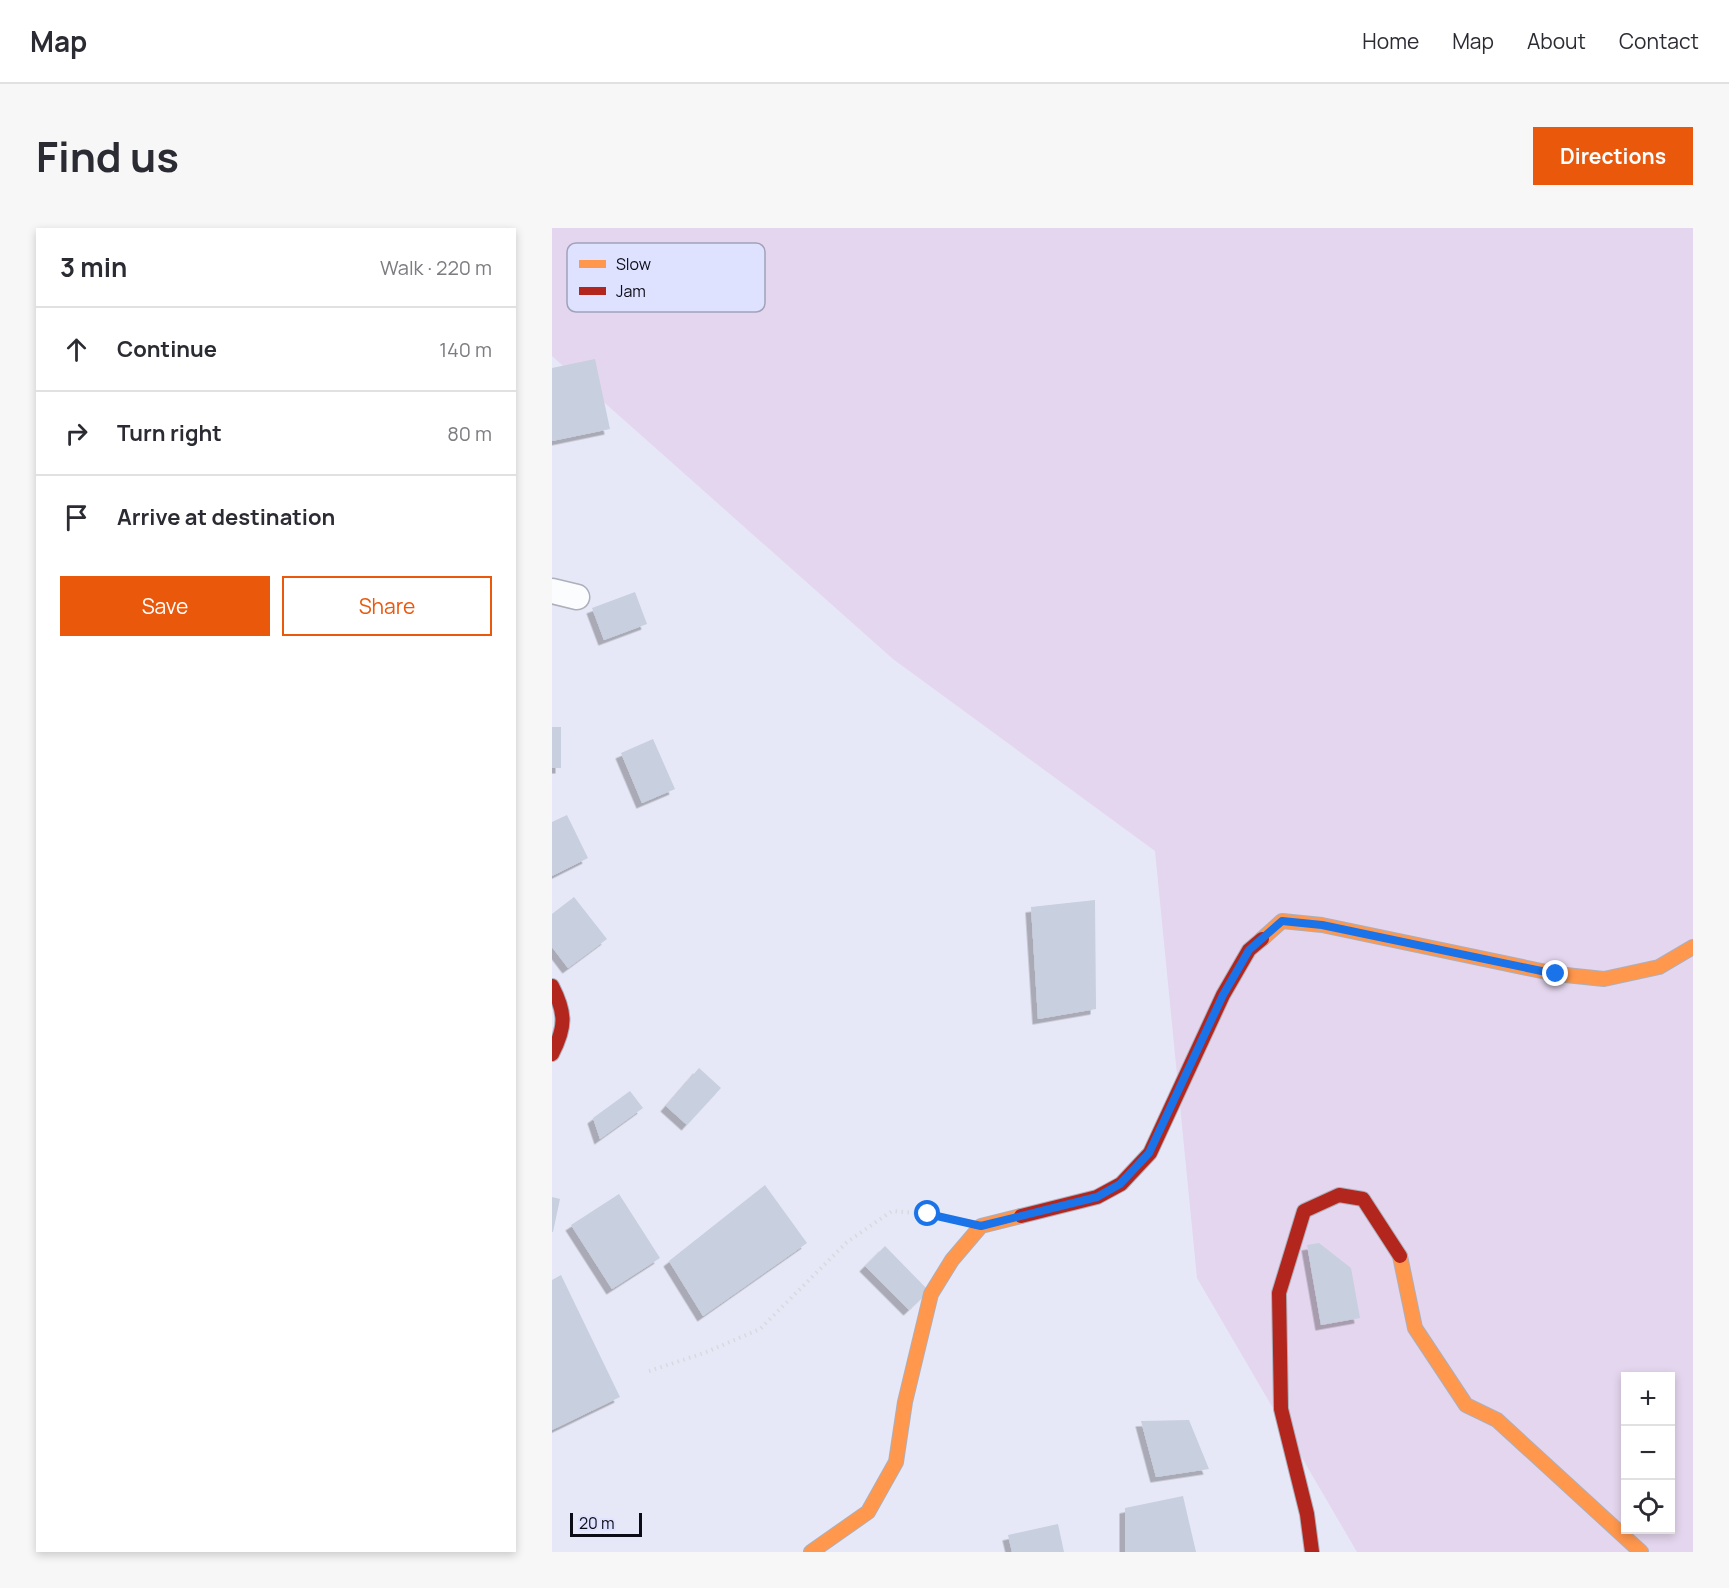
<!DOCTYPE html>
<html lang="en">
<head>
<meta charset="utf-8">
<style>
	:root { --surface:#fff; --page:#f7f7f7; --text:#2b2b33; --muted:#7c7c81; --line:#e1e1e2; --accent:#ea580c }
	body { margin:0; font-family:Manrope,sans-serif; background:var(--page); color:var(--text) }
	.controls { position:absolute; right:18px; bottom:18px; display:grid; overflow:hidden; border-radius:0px; box-shadow:0 3px 9px #0003 }
	.controls button { width:54px; height:54px; display:grid; place-items:center; padding:0; border:0; border-bottom:2px solid var(--line); background:var(--surface); color:var(--text); font:30px sans-serif }
	.scale { position:absolute; left:18px; bottom:15px; width:72px; box-sizing:border-box; padding-left:6px; border:3px solid #0b0c15; border-top:0; font-size:16px; line-height:21px; white-space:nowrap; color:#0b0c15; -webkit-text-stroke:4px #dee2ff; paint-order:stroke }
	.stop { position:absolute; width:18px; height:18px; margin:-14px; border:4px solid #1a73e8; border-radius:50%; background:#fff }
	.stop.end { background:#1a73e8; border-color:#fff; box-shadow:0 2px 6px #0008 }
	.list { margin:0; padding:0; list-style:none }
	h2 { display:flex; justify-content:space-between; align-items:center; height:78px; margin:0; padding:0 24px; font-size:26px }
	h2 small { font-size:20px; font-weight:400; color:var(--muted) }
	.list li { display:grid; grid-template-columns:39px 1fr auto; gap:18px; align-items:center; box-sizing:border-box; height:84px; padding:0 24px; border-top:2px solid var(--line) }
	.list b { display:block; font-size:22px; white-space:nowrap }
	.list em { font-size:20px; font-style:normal; color:var(--muted) }
	.actions { display:flex; gap:12px; padding:18px 24px }
	.actions a { flex:1; padding:14px 0; border:2px solid var(--accent); border-radius:0px; text-align:center; font-size:21px; color:var(--accent) }
	.actions .main { background:var(--accent); color:#fff }
	.icon { flex:none; width:33px; height:33px; fill:none; stroke:currentColor; stroke-width:2; stroke-linecap:round; stroke-linejoin:round }
	.map { position:relative; flex:none; width:1141px; height:1324px; overflow:hidden; border-radius:0px }
	header { display:flex; align-items:center; gap:36px; box-sizing:border-box; height:84px; padding:0 30px; background:var(--surface); border-bottom:2px solid var(--line) }
	header strong { font-size:28px }
	nav { display:flex; gap:33px; margin-inline-start:auto; font-size:21px }
	.intro { display:flex; align-items:center; justify-content:space-between; box-sizing:border-box; height:144px; padding:0 36px }
	h1 { margin:0; font-size:42px }
	.button { padding:15px 27px; border-radius:0px; background:var(--accent); color:#fff; font-size:21px; font-weight:700 }
	main { display:flex; gap:36px; padding:0 36px }
	aside { flex:1; background:var(--surface); border-radius:0px; box-shadow:0 3px 9px #0003 }
	.map>svg:first-child { display:block }
	.green { fill:#e4d6ee; fill-rule:evenodd }
	.building { fill:#c8cfdf; filter:url(#shadow) }
	.lines { fill:none; stroke-linecap:round; stroke-linejoin:round }
	.street-casing { stroke:#adafbb; stroke-width:27 }
	.slow-casing { stroke:#adafbb; stroke-width:16 }
	.jam-casing { stroke:#adafbb; stroke-width:16 }
	.path { stroke:#d8dade; stroke-width:4; stroke-dasharray:1.5 4.5; stroke-linecap:butt }
	.street { stroke:#fbfcfe; stroke-width:24 }
	.slow { stroke:#ff974d; stroke-width:14 }
	.jam { stroke:#b3261e; stroke-width:14 }
	.route { stroke:#1a73e8; stroke-width:8 }
	.key { fill:#dee2ff; stroke:#9fa2b9; stroke-width:1.5 }
	.key-label { font-size:16px; fill:#0b0c15 }
</style>
</head>
<body>
<header>
<strong>Map</strong>
<nav><a>Home</a><a>Map</a><a>About</a><a>Contact</a></nav>
</header>
<div class="intro"><h1>Find us</h1><a class="button">Directions</a></div>
<main>
<aside>
<h2>3 min<small>Walk · 220 m</small></h2>
<ul class="list">
<li><svg class="icon" aria-label="ahead" viewBox="0 0 24 24"><path d="M12 20V5M6 11l6-6 6 6"/></svg><div><b>Continue</b></div><em>140 m</em></li>
<li><svg class="icon" aria-label="right" viewBox="0 0 24 24"><path d="M7 20v-9h11M14 6l5 5-5 5"/></svg><div><b>Turn right</b></div><em>80 m</em></li>
<li><svg class="icon" aria-label="arrive" viewBox="0 0 24 24"><path d="M6 21V4h12l-3 4 3 4H6"/></svg><div><b>Arrive at destination</b></div></li>
</ul>
<div class="actions"><a class="main">Save</a><a>Share</a></div>
</aside>
<div class="map">
<svg width="1141" height="1324" viewBox="0 0 1141 1324">
	<defs>
		<filter id="shadow"><feDropShadow dx="-5.5" dy="5.5" stdDeviation="0" flood-color="#0004"/></filter>
	</defs>
	<rect width="100%" height="100%" fill="#e6e8f7"/>
	<path class="green" d="M0,0H1141V1324H805L645,1050L603,623L341,431L0,128ZM1074,1148H1118V1302H1074Z"/>
	<g class="building">
		<polygon points="43,131 58,201 0,213 0,140"/>
		<polygon points="83,364 95,396 52,412 40,380"/>
		<rect x="0" y="499" width="9" height="41"/>
		<polygon points="101,511 123,561 90,575 69,525"/>
		<polygon points="15,587 36,630 0,648 0,594"/>
		<polygon points="22,669 55,711 16,740 0,719 0,686"/>
		<polygon points="543,672 544,781 486,791 479,679"/>
		<polygon points="147,840 169,860 135,897 114,878"/>
		<polygon points="78,863 91,880 48,911 41,890"/>
		<polygon points="213,957 255,1015 151,1088 117,1033"/>
		<polygon points="67,966 108,1030 60,1061 19,997"/>
		<polygon points="0,969 8,971 1,1004 0,1004"/>
		<polygon points="767,1015 799,1040 808,1090 769,1097 755,1017"/>
		<polygon points="333,1018 377,1063 357,1082 313,1038"/>
		<polygon points="9,1047 68,1169 0,1202 0,1052"/>
		<polygon points="637,1192 657,1241 604,1249 589,1193"/>
		<polygon points="631,1268 644,1324 573,1324 573,1280"/>
		<polygon points="506,1296 512,1324 460,1324 456,1307"/>
	</g>
	<g class="lines">
		<g class="street-casing">
			<polyline id="street" points="0,363 25,369"/>
		</g>
		<g class="slow-casing">
			<g id="slow">
				<polyline points="710,711 730,693 770,697 1004,746 1052,751 1107,739 1141,719"/>
				<polyline points="848,1028 863,1100 914,1177 945,1192 1089,1324"/>
				<polyline points="259,1324 316,1284 344,1234 353,1174 379,1066 400,1032 429,998 469,988"/>
			</g>
		</g>
		<g class="jam-casing">
			<g id="jam">
				<path d="M0,758C14,785 14,799 0,826"/>
				<polyline points="469,988 545,969 569,956 598,925 671,767 697,722 710,711"/>
				<polyline points="760,1324 755,1286 729,1181 727,1065 752,983 787,967 811,971 848,1028"/>
			</g>
		</g>
		<polyline class="path" points="97,1143 152,1125 208,1101 295,1014 340,983 376,986 400,991"/>
		<use href="#street" class="street"/>
		<use href="#slow" class="slow"/>
		<use href="#jam" class="jam"/>
	</g>
	<g class="lines">
		<polyline class="route" points="376,986 429,998 545,969 568,956 597,925 671,767 697,722 730,693 770,697 1004,746"/>
	</g>
	<rect x="15" y="15" width="198" height="69" rx="9" class="key"/>
	<rect x="27" y="32" width="27" height="8" fill="#ff974d"/>
	<rect x="27" y="59" width="27" height="8" fill="#b3261e"/>
	<g class="key-label">
		<text x="64" y="42">Slow</text>
		<text x="64" y="69">Jam</text>
	</g>
</svg>
<div class="controls">
<button>+</button>
<button>−</button>
<button><svg class="icon" aria-label="locate" viewBox="0 0 24 24"><circle cx="12" cy="12" r="6"/><path d="M12 2v4M12 18v4M2 12h4M18 12h4"/></svg></button>
</div>
<div class="scale">20 m</div>
<div class="stop" style="left:376px;top:986px"></div>
<div class="stop end" style="left:1004px;top:746px"></div>
</div>
</main>
</body>
</html>
